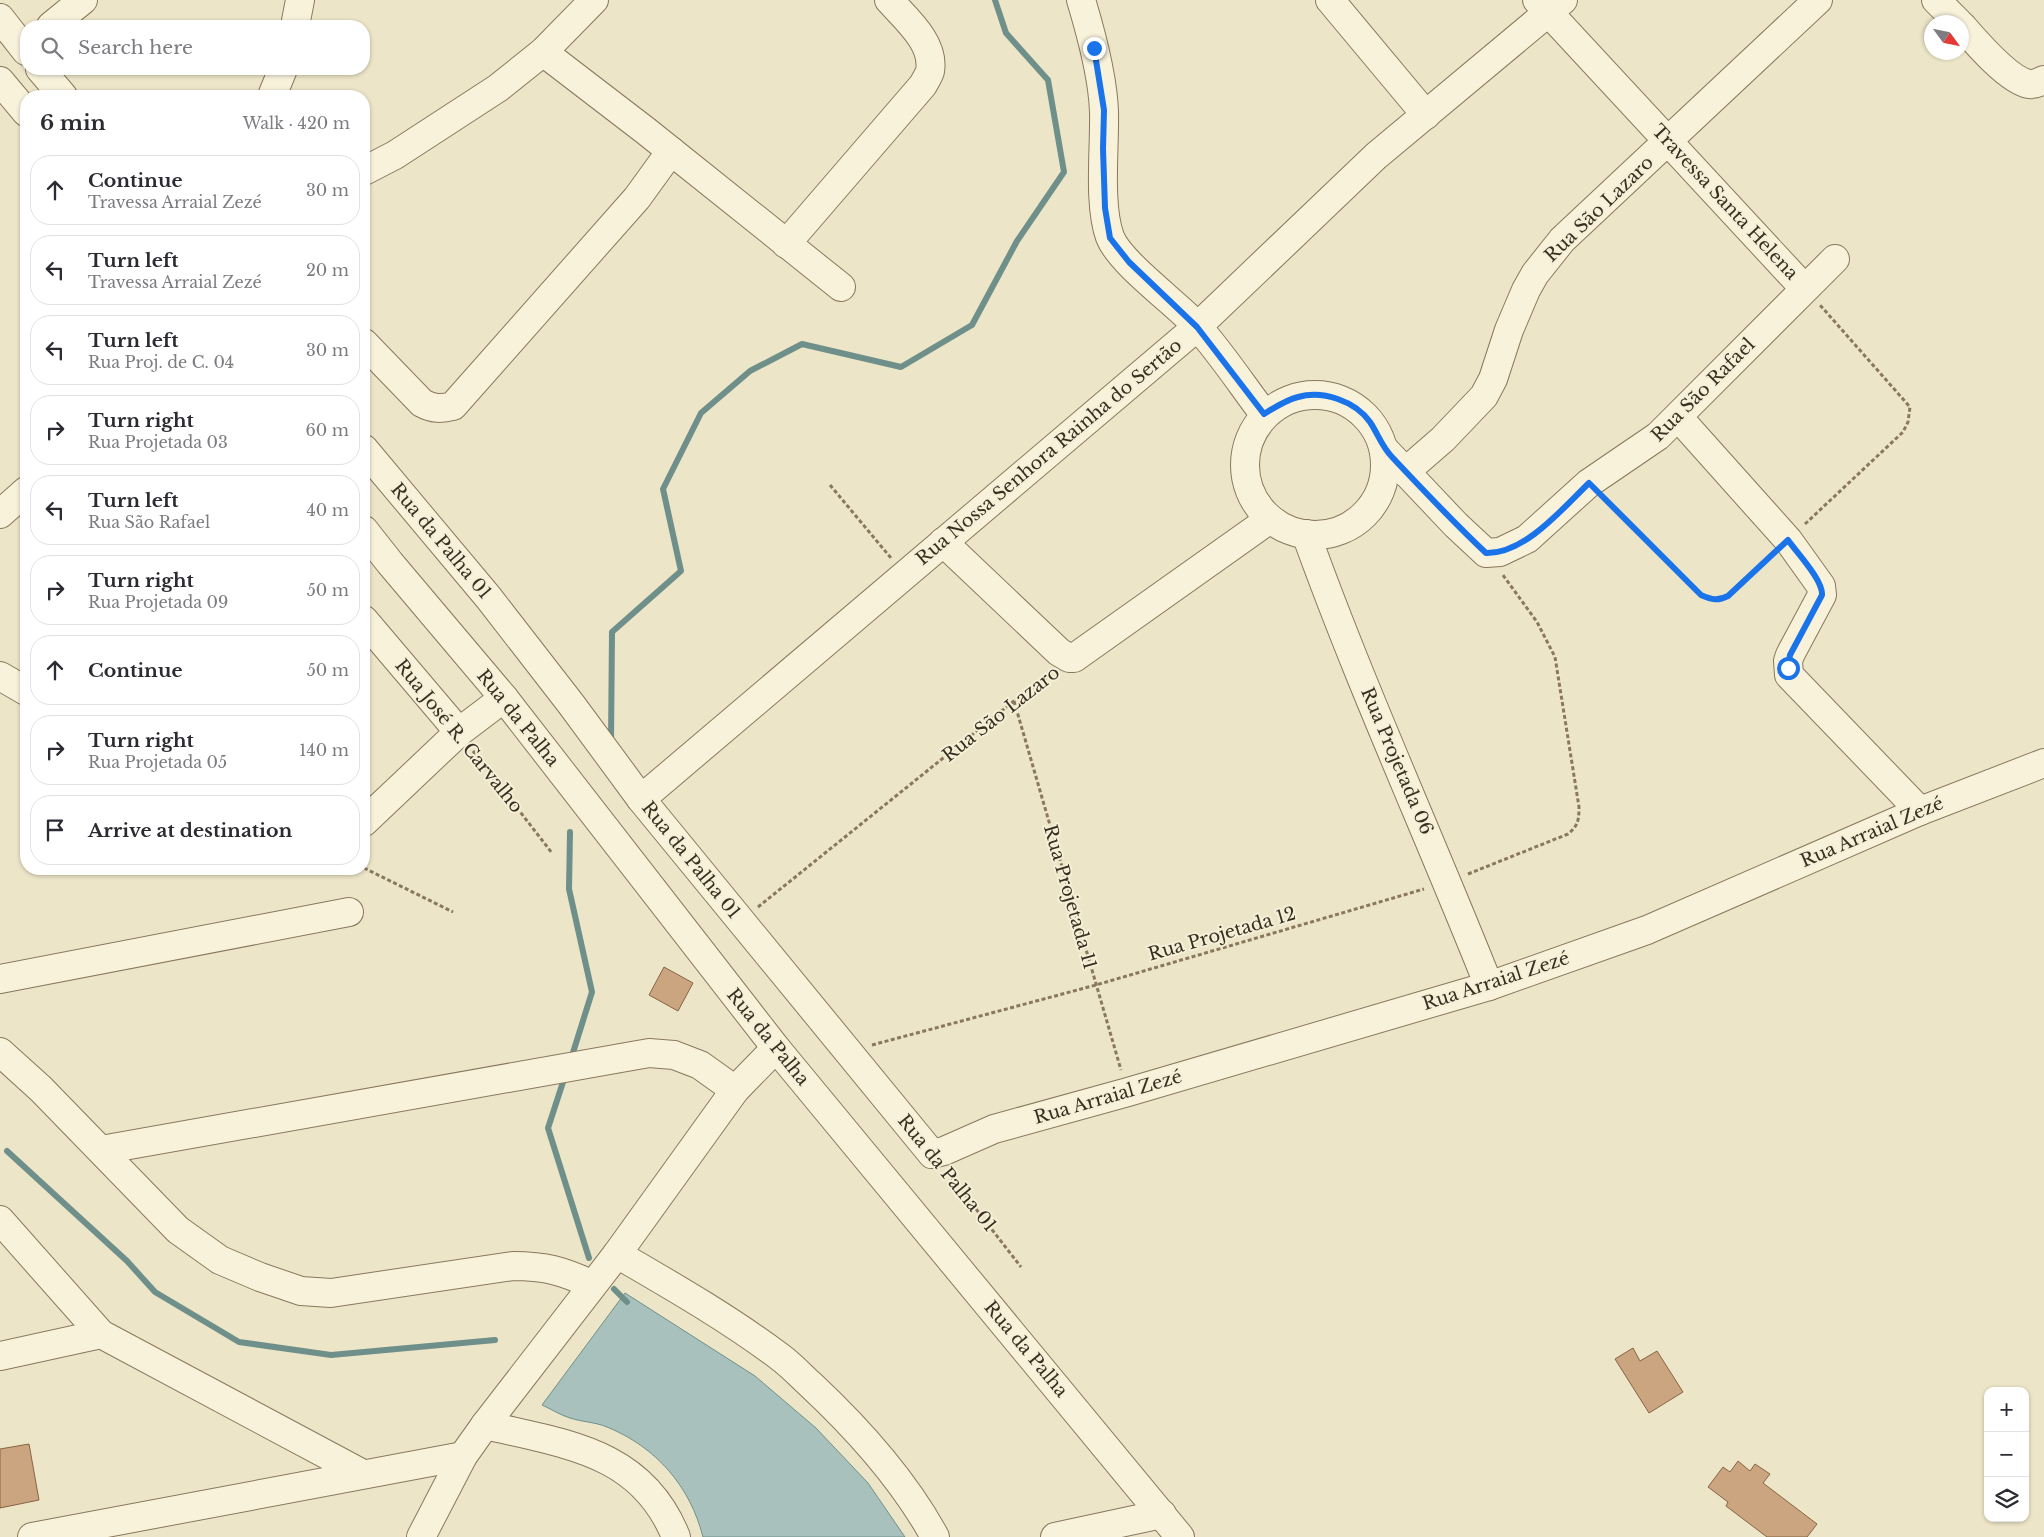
<!DOCTYPE html>
<html lang="en">
<head>
<meta charset="utf-8">
<style>
	:root { --surface:#fff; --page:#f7f7f7; --text:#2b2b33; --muted:#7c7c81; --line:#e1e1e2 }
	body { margin:0; font-family:"Libre Baskerville",serif; background:var(--page); color:var(--text) }
	.controls { position:absolute; right:15px; bottom:15px; display:grid; overflow:hidden; border-radius:10px; box-shadow:0 1px 4px #0004 }
	.controls button { width:45px; height:45px; display:grid; place-items:center; padding:0; border:0; border-bottom:1px solid var(--line); background:var(--surface); color:var(--text); font:25px sans-serif }
	.compass { position:absolute; left:1924px; top:15px; width:45px; height:45px; border-radius:50%; background:var(--surface); box-shadow:0 1px 4px #0004; rotate:123deg }
	.stop { position:absolute; width:15px; height:15px; margin:-11px; border:4px solid #1a73e8; border-radius:50%; background:#fff }
	.stop.end { background:#1a73e8; border-color:#fff; box-shadow:0 1px 5px #0008 }
	.list { margin:0; padding:0; list-style:none }
	h2 { display:flex; justify-content:space-between; align-items:center; height:65px; margin:0; padding:0 20px; font-size:21px }
	h2 small { font-size:16px; font-weight:400; color:var(--muted) }
	.list li { display:grid; grid-template-columns:32px 1fr auto; gap:15px; align-items:center; box-sizing:border-box; height:70px; margin:0 10px 10px; padding:0 10px; border:1px solid var(--line); border-radius:20px }
	.list b { display:block; font-size:19px; white-space:nowrap }
	.list p { margin:0; font-size:16px; white-space:nowrap; color:var(--muted) }
	.list em { font-size:16px; font-style:normal; color:var(--muted) }
	.icon { flex:none; width:28px; height:28px; fill:none; stroke:currentColor; stroke-width:2; stroke-linecap:round; stroke-linejoin:round }
	.map { position:relative; flex:none; width:2044px; height:1537px; overflow:hidden }
	.search { position:absolute; background:var(--surface); box-shadow:0 1px 4px #0004; left:20px; top:20px; width:350px; height:55px; display:flex; align-items:center; gap:12px; box-sizing:border-box; padding:0 18px; border-radius:20px; color:var(--muted); font-size:19px }
	.panel { position:absolute; background:var(--surface); box-shadow:0 1px 4px #0004; left:20px; top:90px; width:350px; height:785px; border-radius:20px }
	.map>svg:first-child { display:block }
	.water { fill:#a9c1bc; stroke:#6f908a }
	.lines { fill:none; stroke-linecap:round; stroke-linejoin:round }
	.stream { stroke:#6f908a; stroke-width:6 }
	.building { fill:#caa57f; stroke:#876444 }
	.minor-casing { stroke:#89785d; stroke-width:30 }
	.path { stroke:#89785d; stroke-width:3; stroke-dasharray:4 2.5; stroke-linecap:butt }
	.minor { stroke:#f8f2db; stroke-width:28 }
	.route { stroke:#1a73e8; stroke-width:6 }
	.labels { text-anchor:middle; dominant-baseline:central; stroke-width:4; stroke-linejoin:round; paint-order:stroke }
	.street-label { font-size:18px; fill:#392f20; stroke:#f5efd7 }
</style>
</head>
<body>
<div class="map">
<svg width="2044" height="1537" viewBox="0 0 2044 1537">
	<rect width="100%" height="100%" fill="#ede5c8"/>
	<path class="water" d="M625,1293L755,1376L816,1428L868,1483L905,1537H703C690,1486 656,1447 607,1427C595,1422 582,1422 570,1418C560,1415 551,1409 542,1405Z"/>
	<g class="lines">
		<g class="stream">
			<polyline points="611,742 612,632 681,571 663,489 701,413 750,371 802,344 901,367 972,325 1017,241 1064,172 1048,80 1006,33 995,0"/>
			<polyline points="570,832 569,889 592,992 571,1059"/>
			<polyline points="565,1076 548,1128 589,1258"/>
			<polyline points="7,1151 127,1261 155,1292 239,1342 331,1355 495,1340"/>
			<polyline points="614,1289 627,1302"/>
		</g>
	</g>
	<g class="building">
		<polygon points="664,967 693,983 678,1011 649,995"/>
		<polygon points="1633,1348 1640,1361 1657,1351 1683,1392 1649,1413 1615,1359"/>
		<polygon points="29,1444 39,1500 0,1508 0,1449"/>
		<polygon points="1738,1461 1750,1471 1755,1464 1770,1474 1763,1483 1817,1524 1807,1537 1767,1537 1726,1506 1728,1502 1708,1487 1723,1467 1730,1472"/>
	</g>
	<g class="lines">
		<g class="minor-casing">
			<g id="minor">
				<path d="M1081,0C1091,33 1103,77 1104,112C1105,147 1098,204 1110,237C1120,263 1176,303 1197,326C1221,353 1242,385 1264,414"/>
				<polyline points="1330,0 1426,115"/>
				<polyline points="1537,0 1804,288"/>
				<polyline points="1936,0 1958,22"/>
				<polyline points="0,18 26,51"/>
				<polyline points="51,26 83,0"/>
				<polyline points="295,26 300,0"/>
				<path d="M1962,26C1976,42 2008,80 2029,84C2034,85 2039,82 2044,80"/>
				<polyline points="543,52 646,131 841,287"/>
				<polyline points="40,69 63,96"/>
				<polyline points="0,81 26,112"/>
				<polyline points="272,96 283,69"/>
				<polyline points="364,171 395,155 498,88 543,52 594,0"/>
				<path d="M786,244L923,85C925,81 929,75 930,71C935,43 906,19 889,0"/>
				<path d="M364,343L422,403C433,409 441,409 453,406L637,198L671,151"/>
				<circle cx="1315" cy="465" r="70"/>
				<polyline points="1678,417 1788,540 1821,586 1822,595 1790,655 1788,661 1789,675 1920,811"/>
				<polyline points="364,449 488,597 571,704 641,799 932,1154 944,1151 994,1129 1128,1092 1489,986 1647,930 1920,811 2044,763"/>
				<polyline points="1384,449 1456,525 1486,553 1500,552 1527,539 1589,483 1658,436 1835,259"/>
				<polyline points="1405,472 1443,439 1484,396 1493,379 1509,330 1526,290 1535,274 1562,240 1818,0"/>
				<polyline points="0,514 26,491"/>
				<polyline points="364,530 390,563 504,698 776,1048 1180,1537"/>
				<path d="M1306,534C1361,687 1429,835 1489,986"/>
				<polyline points="943,542 1059,652 1069,658 1074,658 1270,519"/>
				<polyline points="364,620 459,732"/>
				<polyline points="0,676 26,691"/>
				<polyline points="641,799 1197,327 1376,156 1563,0"/>
				<polyline points="364,822 459,732 504,698"/>
				<polyline points="0,979 349,912"/>
				<path d="M0,1052L41,1089L178,1230L220,1260L260,1277L301,1291L331,1293L513,1266C546,1266 562,1271 591,1284"/>
				<polyline points="101,1150 649,1053 674,1055 700,1065 735,1090"/>
				<polyline points="0,1220 101,1334 363,1474"/>
				<path d="M617,1254C672,1286 728,1318 780,1357C791,1365 801,1376 811,1385C858,1429 904,1480 935,1537"/>
				<polyline points="0,1356 101,1334"/>
				<path d="M485,1425C565,1444 642,1451 676,1537"/>
				<polyline points="32,1537 463,1456"/>
				<polyline points="421,1537 463,1456 485,1425 617,1254 735,1090 776,1048"/>
				<polyline points="1055,1537 1162,1514"/>
			</g>
		</g>
		<g class="path">
			<polyline points="830,485 891,558"/>
			<path d="M1605,499L1701,595C1707,598 1714,601 1720,600C1733,596 1760,566 1771,556"/>
			<polyline points="1805,524 1903,432 1908,422 1910,407 1820,305"/>
			<polyline points="1014,701 1121,1070"/>
			<polyline points="473,751 552,853"/>
			<polyline points="364,868 453,912"/>
			<path d="M1468,874L1568,834C1578,826 1579,820 1579,807L1555,657L1537,622L1503,575"/>
			<polyline points="758,907 1014,701 1051,675"/>
			<polyline points="872,1045 1096,985 1424,889"/>
			<polyline points="948,1173 1021,1267"/>
		</g>
		<use href="#minor" class="minor"/>
	</g>
	<g class="lines">
		<path class="route" d="M1094,48L1104,110L1103,149L1105,208L1110,238L1129,262L1197,327L1264,414C1275,407 1286,400 1298,397C1323,390 1355,401 1370,422C1378,434 1382,447 1392,457C1423,490 1453,522 1486,553C1525,554 1563,508 1589,483L1701,595C1712,600 1718,601 1728,596L1788,540C1797,553 1823,580 1822,595L1790,655L1788,668"/>
	</g>
	<g class="labels">
		<g class="street-label">
			<text transform="translate(1725 202) rotate(47)">Travessa Santa Helena</text>
			<text transform="translate(1599 209) rotate(-44)">Rua São Lazaro</text>
			<text transform="translate(1703 390) rotate(-45)">Rua São Rafael</text>
			<text transform="translate(1049 452) rotate(-40)">Rua Nossa Senhora Rainha do Sertão</text>
			<text transform="translate(441 541) rotate(50)">Rua da Palha 01</text>
			<text transform="translate(1001 714) rotate(-38)">Rua São Lazaro</text>
			<text transform="translate(518 718) rotate(51)">Rua da Palha</text>
			<text transform="translate(459 736) rotate(51)">Rua José R. Carvalho</text>
			<text transform="translate(1397 761) rotate(67)">Rua Projetada 06</text>
			<text transform="translate(1872 832) rotate(-23)">Rua Arraial Zezé</text>
			<text transform="translate(691 860) rotate(51)">Rua da Palha 01</text>
			<text transform="translate(1070 897) rotate(74)">Rua Projetada 11</text>
			<text transform="translate(1222 934) rotate(-16)">Rua Projetada 12</text>
			<text transform="translate(1496 981) rotate(-18)">Rua Arraial Zezé</text>
			<text transform="translate(768 1037) rotate(51)">Rua da Palha</text>
			<text transform="translate(1108 1097) rotate(-16)">Rua Arraial Zezé</text>
			<text transform="translate(947 1173) rotate(51)">Rua da Palha 01</text>
			<text transform="translate(1026 1349) rotate(50)">Rua da Palha</text>
		</g>
	</g>
</svg>
<div class="controls">
<button>+</button>
<button>−</button>
<button><svg class="icon" aria-label="layers" viewBox="0 0 24 24"><path d="M12 4l9 5-9 5-9-5zM3 14l9 5 9-5"/></svg></button>
</div>
<svg class="compass" viewBox="-18 -18 36 36"><path d="M0-13l5 13h-10z" fill="#e53935"/><path d="M0 13l5-13h-10z" fill="#7c7c81"/></svg>
<div class="stop" style="left:1788px;top:668px"></div>
<div class="stop end" style="left:1094px;top:48px"></div>
<div class="search"><svg class="icon" aria-label="search" viewBox="0 0 24 24"><circle cx="10" cy="10" r="6"/><path d="M15 15l6 6"/></svg>Search here</div>
<section class="panel">
<h2>6 min<small>Walk · 420 m</small></h2>
<ul class="list">
<li><svg class="icon" aria-label="ahead" viewBox="0 0 24 24"><path d="M12 20V5M6 11l6-6 6 6"/></svg><div><b>Continue</b><p>Travessa Arraial Zezé</p></div><em>30 m</em></li>
<li><svg class="icon" aria-label="left" viewBox="0 0 24 24"><path d="M17 20v-9H6M10 6l-5 5 5 5"/></svg><div><b>Turn left</b><p>Travessa Arraial Zezé</p></div><em>20 m</em></li>
<li><svg class="icon" aria-label="left" viewBox="0 0 24 24"><path d="M17 20v-9H6M10 6l-5 5 5 5"/></svg><div><b>Turn left</b><p>Rua Proj. de C. 04</p></div><em>30 m</em></li>
<li><svg class="icon" aria-label="right" viewBox="0 0 24 24"><path d="M7 20v-9h11M14 6l5 5-5 5"/></svg><div><b>Turn right</b><p>Rua Projetada 03</p></div><em>60 m</em></li>
<li><svg class="icon" aria-label="left" viewBox="0 0 24 24"><path d="M17 20v-9H6M10 6l-5 5 5 5"/></svg><div><b>Turn left</b><p>Rua São Rafael</p></div><em>40 m</em></li>
<li><svg class="icon" aria-label="right" viewBox="0 0 24 24"><path d="M7 20v-9h11M14 6l5 5-5 5"/></svg><div><b>Turn right</b><p>Rua Projetada 09</p></div><em>50 m</em></li>
<li><svg class="icon" aria-label="ahead" viewBox="0 0 24 24"><path d="M12 20V5M6 11l6-6 6 6"/></svg><div><b>Continue</b></div><em>50 m</em></li>
<li><svg class="icon" aria-label="right" viewBox="0 0 24 24"><path d="M7 20v-9h11M14 6l5 5-5 5"/></svg><div><b>Turn right</b><p>Rua Projetada 05</p></div><em>140 m</em></li>
<li><svg class="icon" aria-label="arrive" viewBox="0 0 24 24"><path d="M6 21V4h12l-3 4 3 4H6"/></svg><div><b>Arrive at destination</b></div></li>
</ul>
</section>
</div>
</body>
</html>
